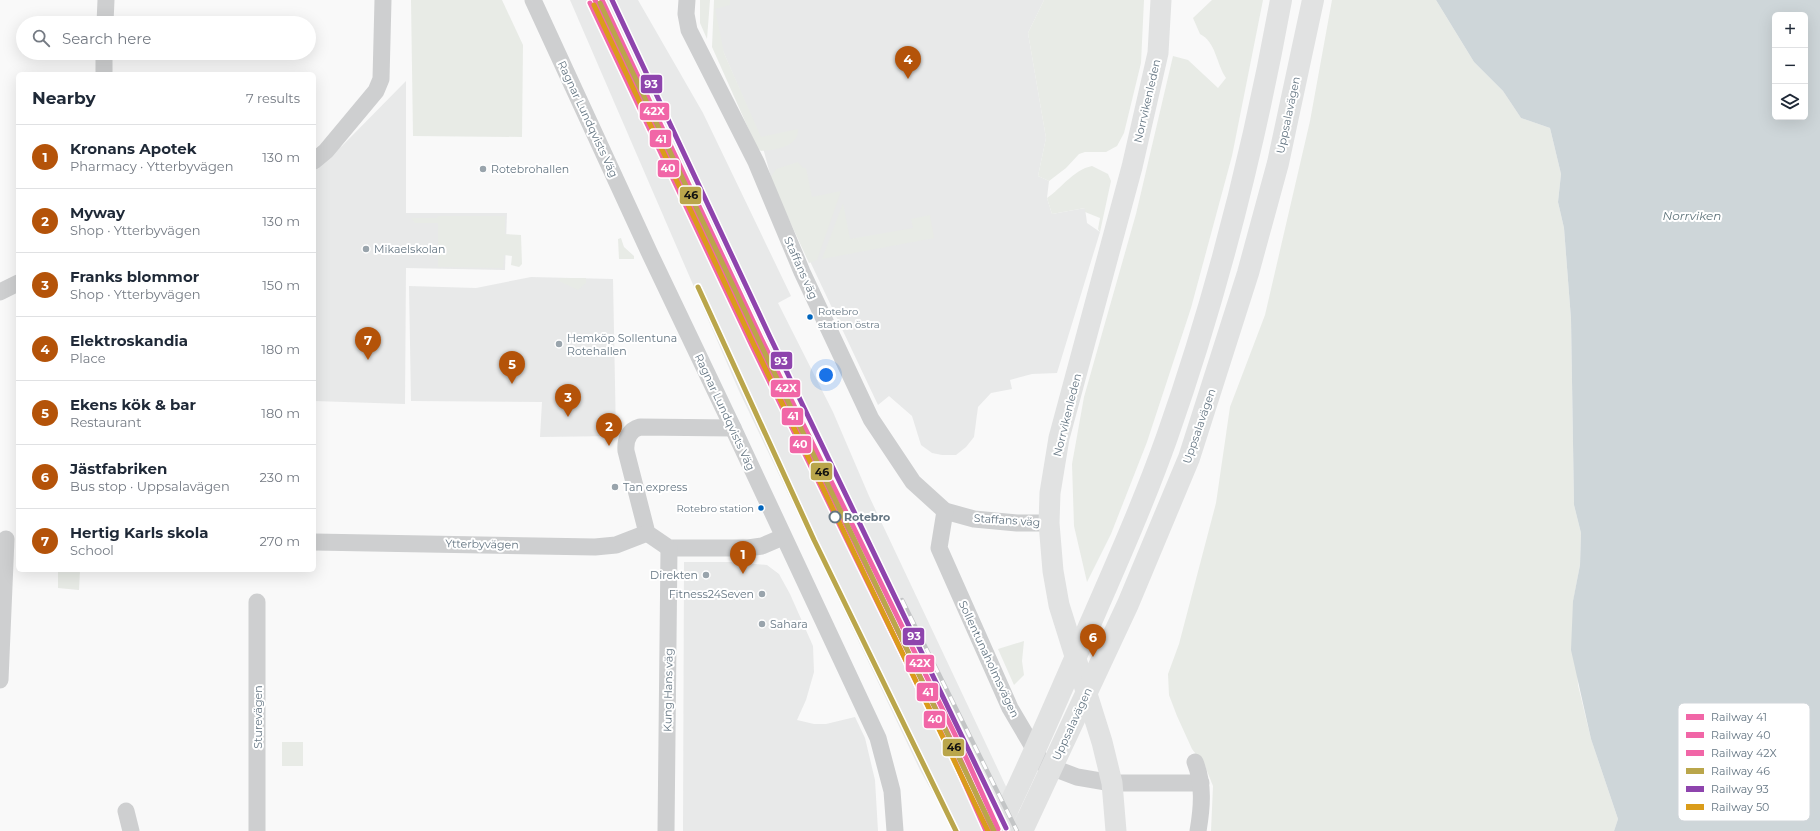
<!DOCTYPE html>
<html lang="en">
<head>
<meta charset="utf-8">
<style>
	:root { --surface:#fff; --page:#f6f6f7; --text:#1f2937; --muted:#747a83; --line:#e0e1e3; --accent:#b45309 }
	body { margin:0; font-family:Montserrat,sans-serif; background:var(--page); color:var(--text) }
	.controls { position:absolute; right:12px; top:12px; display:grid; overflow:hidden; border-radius:6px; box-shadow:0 4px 16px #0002 }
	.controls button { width:36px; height:36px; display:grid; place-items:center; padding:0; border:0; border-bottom:1px solid var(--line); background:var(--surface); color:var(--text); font:20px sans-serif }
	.you { position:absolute; left:826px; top:375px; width:14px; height:14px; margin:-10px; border:3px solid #fff; border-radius:50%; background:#1a73e8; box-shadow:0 0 0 6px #1a73e833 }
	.badge { display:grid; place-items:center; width:26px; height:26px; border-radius:50%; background:var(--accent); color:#fff; font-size:13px; font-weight:700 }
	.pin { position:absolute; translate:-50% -33px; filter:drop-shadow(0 1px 2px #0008) }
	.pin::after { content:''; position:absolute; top:21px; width:14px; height:12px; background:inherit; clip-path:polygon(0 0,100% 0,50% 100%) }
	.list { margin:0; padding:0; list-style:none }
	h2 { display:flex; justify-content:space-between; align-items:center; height:52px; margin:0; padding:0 16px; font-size:17px }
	h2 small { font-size:13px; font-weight:400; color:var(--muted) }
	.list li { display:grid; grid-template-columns:26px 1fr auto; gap:12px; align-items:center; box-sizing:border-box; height:64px; padding:0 16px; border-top:1px solid var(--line) }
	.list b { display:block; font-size:15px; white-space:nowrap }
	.list p { margin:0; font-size:13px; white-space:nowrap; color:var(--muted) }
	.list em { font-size:13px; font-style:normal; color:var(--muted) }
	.icon { flex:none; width:22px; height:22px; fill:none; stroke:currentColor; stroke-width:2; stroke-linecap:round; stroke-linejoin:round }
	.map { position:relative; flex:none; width:1820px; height:831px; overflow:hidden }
	.search { position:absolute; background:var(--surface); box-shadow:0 4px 16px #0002; left:16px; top:16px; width:300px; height:44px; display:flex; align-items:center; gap:10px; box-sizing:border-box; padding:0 14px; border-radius:22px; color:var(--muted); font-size:15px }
	.panel { position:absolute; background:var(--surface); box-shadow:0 4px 16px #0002; left:16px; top:72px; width:300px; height:500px; border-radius:6px }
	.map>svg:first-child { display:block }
	.built { fill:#e8e9e9 }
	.green { fill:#e8ebe6 }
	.water { fill:#ced6d9; fill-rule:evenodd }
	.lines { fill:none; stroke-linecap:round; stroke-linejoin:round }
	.minor { stroke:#cecfd0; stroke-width:17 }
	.major { stroke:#e1e2e2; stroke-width:21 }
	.highway { stroke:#e1e2e2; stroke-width:22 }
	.rail-casing { stroke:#c3c5c6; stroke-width:4.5 }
	.rail { stroke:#fff; stroke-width:3; stroke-dasharray:9; stroke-linecap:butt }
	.rail-1-casing { stroke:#fff; stroke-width:8 }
	.rail-2-casing { stroke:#fff; stroke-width:8 }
	.rail-3-casing { stroke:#fff; stroke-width:8 }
	.rail-4-casing { stroke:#fff; stroke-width:8 }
	.rail-5-casing { stroke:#fff; stroke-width:8 }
	.rail-6-casing { stroke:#fff; stroke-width:8 }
	.rail-1 { stroke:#f166a7; stroke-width:5 }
	.rail-2 { stroke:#f166a7; stroke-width:5 }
	.rail-3 { stroke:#f166a7; stroke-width:5 }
	.rail-4 { stroke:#baa64b; stroke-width:5 }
	.rail-5 { stroke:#8e44ad; stroke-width:5 }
	.rail-6 { stroke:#da9c1a; stroke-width:5 }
	.poi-dot { fill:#99a4ac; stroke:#fff; stroke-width:1.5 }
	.bus-dot { fill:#0065bd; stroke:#fff; stroke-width:1.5 }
	.stop-dot { fill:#fff; stroke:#657683; stroke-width:2 }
	.labels { text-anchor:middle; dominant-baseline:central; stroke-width:4; stroke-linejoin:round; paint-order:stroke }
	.bus-label { font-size:10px; fill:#657683; stroke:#fff; text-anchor:start }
	.street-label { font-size:11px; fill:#657683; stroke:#fff }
	.poi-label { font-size:11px; fill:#657683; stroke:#fff; text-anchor:start }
	.stop-label { font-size:11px; font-weight:bold; fill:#657683; stroke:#fff; text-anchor:start }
	.water-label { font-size:12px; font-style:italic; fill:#60757c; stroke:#fff }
	.key { fill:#fff; stroke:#d1d6da; stroke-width:1 }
	.key-label { font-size:11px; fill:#657683 }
	.line-badge { stroke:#fff; stroke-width:1.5 }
	.badge-label { font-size:11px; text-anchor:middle; font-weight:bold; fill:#fff }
	.pale-badge-label { font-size:11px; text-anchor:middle; font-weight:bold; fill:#111 }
</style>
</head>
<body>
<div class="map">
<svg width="1820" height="831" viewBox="0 0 1820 831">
	<rect width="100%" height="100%" fill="#f9f9f9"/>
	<g class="built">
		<polygon points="570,0 638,0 703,113 791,296 778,303 833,412 869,496 1027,831 954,831 920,770 739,391"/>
		<polygon points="716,0 1044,0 1028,33 1046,138 1038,176 1049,181 1047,198 1052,214 1085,208 1087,223 1100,232 1057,373 1032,374 1010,380 1012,389 991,393 978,407 974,437 966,447 956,455 942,455 932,453 921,445 912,416 889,396 878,405 772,181 760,137 720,44 714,10"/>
		<polygon points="406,81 406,213 507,213 505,270 406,268 405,404 314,401 314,167 342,146"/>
		<polygon points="531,277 613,279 616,436 540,437 542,402 411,401 409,286 476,288"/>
		<polygon points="684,562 731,562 767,565 779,574 790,594 813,646 814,672 806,700 797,720 814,724 826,724 855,717 865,738 875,780 878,831 683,831"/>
	</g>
	<g class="green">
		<polygon points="411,0 502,0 523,45 522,137 413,136"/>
		<polygon points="700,0 710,0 707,39 700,23"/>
		<path d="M714,0H730V5L715,9L724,53L761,137L798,129C799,147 776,150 761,151L757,148L712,47Z"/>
		<polygon points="1044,0 1144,0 1141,63 1124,133 1117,146 1106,152 1085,152 1079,154 1066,168 1049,181 1038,176 1046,138 1028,33"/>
		<path d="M1212,0H1263L1232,156L1191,308L1147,442L1111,534L1087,582L1074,526L1072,464L1084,397L1136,214L1173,56L1188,60L1218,88L1226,78C1216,63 1216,42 1200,34L1193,18Z"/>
		<polygon points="1332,0 1436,0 1474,62 1503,91 1521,118 1550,128 1561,174 1558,202 1564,228 1571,319 1574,505 1581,533 1580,565 1573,602 1578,685 1591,739 1618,819 1614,831 1211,831 1213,786 1205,766 1192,749 1177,716 1169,695 1168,674 1179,644 1216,503 1230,407 1265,315 1310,121"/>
		<polygon points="798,162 803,168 806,168 812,197 841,191 817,260 809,263 770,178 776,169"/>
		<path d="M1092,166L1108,174L1111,181L1100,232L1098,229L1100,218L1085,212V208L1052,214L1047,198C1062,188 1073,170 1092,166Z"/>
		<polygon points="843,203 850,239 913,228 911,219 930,215 934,238 822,259"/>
		<polygon points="438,216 505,216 505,234 521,235 522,264 519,267 511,265 512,256 504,255 503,268 438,267 438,223 415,223 411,218 437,218"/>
		<polygon points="621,238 624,247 634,256 634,259 619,259 618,239"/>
		<polygon points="560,278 586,278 586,283 578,290 559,281"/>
		<polygon points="58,570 80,570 79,590 58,588"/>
		<polygon points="1024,641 1022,661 1024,675 1014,685 998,649"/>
		<rect x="282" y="742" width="21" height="24"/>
	</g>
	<path class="water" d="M1436,0H1820V831H1614L1618,819L1591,739L1571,650L1573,601L1580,565L1581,533L1574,505L1571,319L1564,228L1558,202L1561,174L1550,128L1521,118L1503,91L1474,62ZM1775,15H1805V117H1775Z"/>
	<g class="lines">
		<g class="minor">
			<polyline points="533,0 650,254 733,428 878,738 892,791 895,831"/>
			<polyline points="687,0 686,14 689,30 756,162 802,272 871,419 913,482 945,511 974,519 1017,523 1049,523"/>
			<polyline points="105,23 106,0"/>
			<polyline points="104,74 104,53"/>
			<polyline points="314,161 326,151 376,91 381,79 383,0"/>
			<polyline points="0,292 18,283"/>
			<path d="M733,428L640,427C629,430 625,439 626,451L647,533L669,548H748L762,546L783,537"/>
			<polyline points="945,511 939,548 1010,708 1043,764 1077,777 1112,783 1201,783"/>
			<polyline points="314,542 595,547 616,545 647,533"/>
			<polyline points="0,680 6,539"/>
			<path d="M1195,762C1204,784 1202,808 1198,831"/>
			<polyline points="126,811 131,831"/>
			<polyline points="257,831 257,602"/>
			<polyline points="666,831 669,548"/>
		</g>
		<polyline class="major" points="1116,831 1112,783 1102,742 1059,605 1053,571 1049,523 1050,493 1059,438 1132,167 1158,53 1161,0"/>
		<g class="highway">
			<path d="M997,831C1025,775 1049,718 1074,661C1106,587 1140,513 1167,437C1217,295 1254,148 1281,0"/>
			<polyline points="1022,831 1128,604 1189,458 1248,273 1278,163 1313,0"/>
		</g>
		<g class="rail-casing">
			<polyline id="rail" points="902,600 1017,831"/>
		</g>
		<use href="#rail" class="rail"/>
		<g class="rail-1-casing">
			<polyline id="rail-1" points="595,0 757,343 958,754 993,831"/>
		</g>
		<g class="rail-2-casing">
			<polyline id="rail-2" points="590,3 752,346 953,757 986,831"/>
		</g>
		<g class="rail-3-casing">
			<polyline id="rail-3" points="602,0 762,340 963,751 998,829"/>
		</g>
		<g class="rail-4-casing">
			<g id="rail-4">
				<polyline points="600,3 760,343 994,831"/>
				<polyline points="698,287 814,540 956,831"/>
			</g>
		</g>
		<g class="rail-5-casing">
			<polyline id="rail-5" points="612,0 770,337 1006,828"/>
		</g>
		<g class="rail-6-casing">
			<polyline id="rail-6" points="594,5 754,345 988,831"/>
		</g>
		<use href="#rail-1" class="rail-1"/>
		<use href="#rail-2" class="rail-2"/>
		<use href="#rail-3" class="rail-3"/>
		<use href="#rail-4" class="rail-4"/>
		<use href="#rail-5" class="rail-5"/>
		<use href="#rail-6" class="rail-6"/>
	</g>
	<g class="poi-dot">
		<circle cx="483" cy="169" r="4"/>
		<circle cx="366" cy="249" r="4"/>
		<circle cx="559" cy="344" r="4"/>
		<circle cx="615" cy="487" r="4"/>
		<circle cx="706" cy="575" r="4"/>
		<circle cx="762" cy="594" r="4"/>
		<circle cx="762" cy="624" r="4"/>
	</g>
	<g class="bus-dot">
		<circle cx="810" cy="317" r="3.5"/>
		<circle cx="761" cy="508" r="3.5"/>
	</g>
	<circle class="stop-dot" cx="835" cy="517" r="5.5"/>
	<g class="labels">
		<g class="bus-label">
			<text x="818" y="311">Rotebro<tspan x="818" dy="13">station östra</tspan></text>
			<text x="754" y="508" text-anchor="end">Rotebro station</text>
		</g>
		<g class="street-label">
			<text transform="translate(1147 101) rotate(-77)">Norrvikenleden</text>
			<text transform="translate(1288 115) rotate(-78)">Uppsalavägen</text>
			<text transform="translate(588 119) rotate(65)">Ragnar Lundqvists Väg</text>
			<text transform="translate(801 268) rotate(66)">Staffans väg</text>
			<text transform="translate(725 412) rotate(65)">Ragnar Lundqvists Väg</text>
			<text transform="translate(1067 415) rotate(-76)">Norrvikenleden</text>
			<text transform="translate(1199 426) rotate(-71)">Uppsalavägen</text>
			<text transform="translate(1007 520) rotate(4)">Staffans väg</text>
			<text transform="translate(482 544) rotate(1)">Ytterbyvägen</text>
			<text transform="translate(989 659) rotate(65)">Sollentunaholmsvägen</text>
			<text transform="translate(668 690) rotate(-89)">Kung Hans väg</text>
			<text transform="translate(258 717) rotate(-90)">Sturevägen</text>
			<text transform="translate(1072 724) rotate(-65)">Uppsalavägen</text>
		</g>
		<g class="poi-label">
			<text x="491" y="169">Rotebrohallen</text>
			<text x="374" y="249">Mikaelskolan</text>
			<text x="567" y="338">Hemköp Sollentuna<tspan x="567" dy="13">Rotehallen</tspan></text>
			<text x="623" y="487">Tan express</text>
			<text x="698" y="575" text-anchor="end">Direkten</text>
			<text x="754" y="594" text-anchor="end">Fitness24Seven</text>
			<text x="770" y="624">Sahara</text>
		</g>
		<g class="stop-label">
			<text x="844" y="517">Rotebro</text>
		</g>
		<g class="water-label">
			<text x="1692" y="215">Norrviken</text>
		</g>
	</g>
	<rect x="1678" y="703" width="132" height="118" rx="6" class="key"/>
	<rect x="1686" y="714" width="18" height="6" fill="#f166a7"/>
	<rect x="1686" y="732" width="18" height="6" fill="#f166a7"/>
	<rect x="1686" y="750" width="18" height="6" fill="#f166a7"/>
	<rect x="1686" y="768" width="18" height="6" fill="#baa64b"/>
	<rect x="1686" y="786" width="18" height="6" fill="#8e44ad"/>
	<rect x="1686" y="804" width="18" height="6" fill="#da9c1a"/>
	<g class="key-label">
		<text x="1711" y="721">Railway 41</text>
		<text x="1711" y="739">Railway 40</text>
		<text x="1711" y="757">Railway 42X</text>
		<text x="1711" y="775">Railway 46</text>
		<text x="1711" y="793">Railway 93</text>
		<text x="1711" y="811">Railway 50</text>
	</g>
	<g class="line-badge">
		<rect x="640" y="74" width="23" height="20" rx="4" fill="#8e44ad"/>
		<rect x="639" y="102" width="31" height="19" rx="4" fill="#f166a7"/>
		<rect x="649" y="129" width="23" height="19" rx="4" fill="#f166a7"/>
		<rect x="657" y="159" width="23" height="19" rx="4" fill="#f166a7"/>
		<rect x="679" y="186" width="23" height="19" rx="4" fill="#baa64b"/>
		<rect x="770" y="351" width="23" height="19" rx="4" fill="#8e44ad"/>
		<rect x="770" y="379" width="31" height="19" rx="4" fill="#f166a7"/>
		<rect x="781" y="407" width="23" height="19" rx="4" fill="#f166a7"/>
		<rect x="789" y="435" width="23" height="19" rx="4" fill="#f166a7"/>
		<rect x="810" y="462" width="23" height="19" rx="4" fill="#baa64b"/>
		<rect x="902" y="627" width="23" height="19" rx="4" fill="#8e44ad"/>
		<rect x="905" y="654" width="30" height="19" rx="4" fill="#f166a7"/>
		<rect x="916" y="682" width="23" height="20" rx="4" fill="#f166a7"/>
		<rect x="923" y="710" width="23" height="19" rx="4" fill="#f166a7"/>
		<rect x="942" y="738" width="23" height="19" rx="4" fill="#baa64b"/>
	</g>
	<g class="badge-label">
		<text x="651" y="88">93</text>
		<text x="654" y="115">42X</text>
		<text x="661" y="143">41</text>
		<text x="668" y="172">40</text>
		<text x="781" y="365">93</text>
		<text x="786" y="392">42X</text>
		<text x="793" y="420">41</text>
		<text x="800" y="448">40</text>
		<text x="914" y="640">93</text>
		<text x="920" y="667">42X</text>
		<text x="928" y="696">41</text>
		<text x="935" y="723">40</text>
	</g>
	<g class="pale-badge-label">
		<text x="691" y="199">46</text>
		<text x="822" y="476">46</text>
		<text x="954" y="751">46</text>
	</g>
</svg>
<div class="controls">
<button>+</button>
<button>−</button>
<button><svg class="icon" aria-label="layers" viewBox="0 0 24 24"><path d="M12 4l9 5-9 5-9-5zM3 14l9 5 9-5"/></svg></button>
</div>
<div class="you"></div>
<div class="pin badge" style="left:743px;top:574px">1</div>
<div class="pin badge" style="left:609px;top:446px">2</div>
<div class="pin badge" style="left:568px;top:417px">3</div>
<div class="pin badge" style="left:908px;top:79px">4</div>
<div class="pin badge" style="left:512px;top:384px">5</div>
<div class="pin badge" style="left:1093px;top:657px">6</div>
<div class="pin badge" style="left:368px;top:360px">7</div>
<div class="search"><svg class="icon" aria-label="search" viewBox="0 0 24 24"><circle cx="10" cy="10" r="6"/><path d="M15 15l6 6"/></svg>Search here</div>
<section class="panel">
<h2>Nearby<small>7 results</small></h2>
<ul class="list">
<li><span class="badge">1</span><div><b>Kronans Apotek</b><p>Pharmacy · Ytterbyvägen</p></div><em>130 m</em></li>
<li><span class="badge">2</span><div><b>Myway</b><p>Shop · Ytterbyvägen</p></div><em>130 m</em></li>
<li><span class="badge">3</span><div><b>Franks blommor</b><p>Shop · Ytterbyvägen</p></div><em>150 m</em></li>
<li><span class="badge">4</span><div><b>Elektroskandia</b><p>Place</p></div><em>180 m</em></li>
<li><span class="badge">5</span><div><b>Ekens kök &amp; bar</b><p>Restaurant</p></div><em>180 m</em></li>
<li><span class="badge">6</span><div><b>Jästfabriken</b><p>Bus stop · Uppsalavägen</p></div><em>230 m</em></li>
<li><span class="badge">7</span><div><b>Hertig Karls skola</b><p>School</p></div><em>270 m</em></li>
</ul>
</section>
</div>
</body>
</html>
